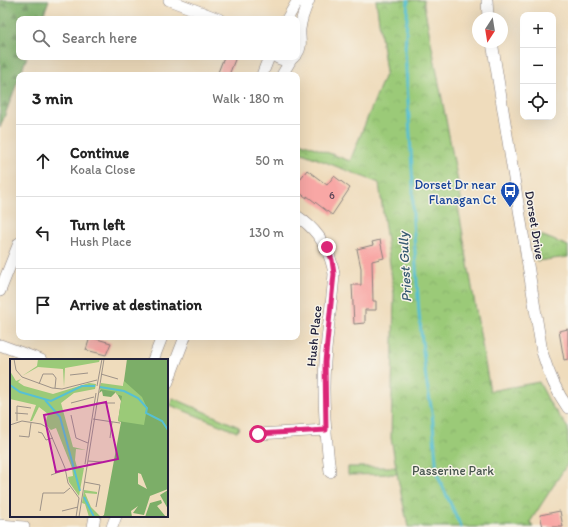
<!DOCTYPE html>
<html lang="en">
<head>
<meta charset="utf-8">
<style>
	:root { --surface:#fff; --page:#f2f2f2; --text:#222; --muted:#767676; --line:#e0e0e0 }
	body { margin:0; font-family:Itim,sans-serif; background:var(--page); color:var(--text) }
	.controls { position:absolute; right:12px; top:12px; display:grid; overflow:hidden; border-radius:8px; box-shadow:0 4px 16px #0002 }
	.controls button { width:36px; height:36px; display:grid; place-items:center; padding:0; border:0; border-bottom:1px solid var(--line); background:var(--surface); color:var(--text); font:20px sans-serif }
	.compass { position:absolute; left:472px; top:12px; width:36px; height:36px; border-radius:50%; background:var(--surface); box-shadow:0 4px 16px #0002; rotate:192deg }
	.stop { position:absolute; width:12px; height:12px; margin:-9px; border:3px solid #db2777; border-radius:50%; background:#fff }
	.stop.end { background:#db2777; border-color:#fff; box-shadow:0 1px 4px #0008 }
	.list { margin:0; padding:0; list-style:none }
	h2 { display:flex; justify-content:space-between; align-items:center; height:52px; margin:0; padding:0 16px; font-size:17px }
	h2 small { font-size:13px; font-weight:400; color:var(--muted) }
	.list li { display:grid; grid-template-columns:26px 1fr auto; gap:12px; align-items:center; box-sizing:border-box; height:72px; padding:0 16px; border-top:1px solid var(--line) }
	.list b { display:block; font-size:15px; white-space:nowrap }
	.list p { margin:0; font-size:13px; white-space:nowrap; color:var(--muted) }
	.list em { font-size:13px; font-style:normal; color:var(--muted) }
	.icon { flex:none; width:22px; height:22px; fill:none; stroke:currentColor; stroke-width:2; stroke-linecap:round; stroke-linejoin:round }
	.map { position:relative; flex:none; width:568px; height:527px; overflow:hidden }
	.search { position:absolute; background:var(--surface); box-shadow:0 4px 16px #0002; left:16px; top:16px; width:284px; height:44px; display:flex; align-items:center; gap:10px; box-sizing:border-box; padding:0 14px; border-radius:8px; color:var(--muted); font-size:15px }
	.panel { position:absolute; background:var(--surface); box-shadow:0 4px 16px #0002; left:16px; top:72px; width:284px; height:268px; border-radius:8px }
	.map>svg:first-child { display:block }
	.grass { fill:#9bca78; stroke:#5e765a }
	.forest { fill:url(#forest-firs); stroke:#4f6852 }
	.park { fill:url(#park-crowns); stroke:#5e765a }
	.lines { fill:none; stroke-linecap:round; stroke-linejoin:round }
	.stream { stroke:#57c0d3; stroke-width:3 }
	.building { fill:#f8a7a5 }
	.minor-casing { stroke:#887f7c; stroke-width:12 }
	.minor { stroke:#fff; stroke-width:11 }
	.route { stroke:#db2777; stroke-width:5 }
	.labels { text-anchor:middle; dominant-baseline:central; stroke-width:3; stroke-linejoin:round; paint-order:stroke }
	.number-label { font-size:11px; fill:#584356 }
	.transit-label { font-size:13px; fill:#164399; stroke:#f7f3e8; text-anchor:end }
	.street-label { font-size:13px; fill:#22223b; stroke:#f7f3e8 }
	.park-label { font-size:13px; fill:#46544d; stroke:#f7f3e8 }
	.water-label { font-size:14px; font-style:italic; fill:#355970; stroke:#f7f3e8 }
	.inset-river { fill:none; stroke:#57c0d3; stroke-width:2 }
	.inset-road { fill:none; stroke:#9d9288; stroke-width:1 }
	.view { fill:#b5179e; fill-opacity:0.15; stroke:#b5179e; stroke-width:2 }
	.inset-edge { fill:none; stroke:#22223b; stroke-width:2 }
</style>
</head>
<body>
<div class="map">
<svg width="568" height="527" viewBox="0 0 568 527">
	<defs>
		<pattern id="forest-firs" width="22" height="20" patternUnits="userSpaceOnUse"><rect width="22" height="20" fill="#7cae68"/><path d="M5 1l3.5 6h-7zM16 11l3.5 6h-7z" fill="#658d57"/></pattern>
		<pattern id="park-crowns" width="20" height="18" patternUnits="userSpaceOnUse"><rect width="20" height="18" fill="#9bca78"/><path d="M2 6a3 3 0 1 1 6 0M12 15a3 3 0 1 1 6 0" fill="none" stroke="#85ad69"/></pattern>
	</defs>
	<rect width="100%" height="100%" fill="#f7f3e8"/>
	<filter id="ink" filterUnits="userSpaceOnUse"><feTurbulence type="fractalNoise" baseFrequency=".025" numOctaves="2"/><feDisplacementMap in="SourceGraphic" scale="8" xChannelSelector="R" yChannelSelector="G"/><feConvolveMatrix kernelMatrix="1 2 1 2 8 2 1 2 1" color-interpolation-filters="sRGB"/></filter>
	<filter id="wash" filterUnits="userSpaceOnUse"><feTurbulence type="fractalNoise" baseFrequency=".012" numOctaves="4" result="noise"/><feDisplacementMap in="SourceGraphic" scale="16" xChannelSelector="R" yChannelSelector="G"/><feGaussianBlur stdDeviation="0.9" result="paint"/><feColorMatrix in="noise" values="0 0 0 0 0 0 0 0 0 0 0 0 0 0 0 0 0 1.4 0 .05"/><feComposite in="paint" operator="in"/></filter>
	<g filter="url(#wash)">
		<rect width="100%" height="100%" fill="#efdcbc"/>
		<g class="grass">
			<polygon points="173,398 239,427 237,432 170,405"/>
			<polygon points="348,467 396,467 397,474 348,475"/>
		</g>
		<polygon class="forest" points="0,0 49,0 42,19 19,19 19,57 27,57 20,75 19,75 19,78 0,128"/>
		<g class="park">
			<polygon points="376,0 424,0 424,5 462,203 458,206 490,391 539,382 551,405 568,428 568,463 530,522 533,527 408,527 398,479 391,438 394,294 379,183 297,151 297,141 350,161 386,72"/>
			<polygon points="531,231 568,246 568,257 537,261"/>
		</g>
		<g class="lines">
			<polyline class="stream" points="408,0 405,51 413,186 413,221 419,313 426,379 432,412 437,474 461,527"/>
		</g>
		<g id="blocks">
			<g class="building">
				<polygon points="224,57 236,57 229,75 217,75"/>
				<polygon points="307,170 327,185 334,176 350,188 332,215 307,196 307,198 297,191 297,183"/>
				<polygon points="380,240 384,258 372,261 373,301 376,301 376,310 365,310 365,323 354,324 352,285 361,285 361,268 357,249 373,245 372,242"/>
				<polygon points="568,329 568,359 564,360 559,331"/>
				<polygon points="90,337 111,343 106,355 86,350"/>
				<polygon points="560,511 563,527 543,527 540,515"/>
			</g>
		</g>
	</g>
	<g filter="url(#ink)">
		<use href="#blocks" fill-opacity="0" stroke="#887f7c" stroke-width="1"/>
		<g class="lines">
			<g class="minor-casing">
				<g id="minor">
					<polyline points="169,0 219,19"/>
					<polyline points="487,0 488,18"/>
					<polyline points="287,19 298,0"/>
					<path d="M492,42L542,352C548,372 555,390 568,408"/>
					<path d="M297,54C303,46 299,38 300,29C301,19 305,9 309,0"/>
					<path d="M276,57C282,61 288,61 294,57"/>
					<polyline points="262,75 269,57"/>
					<polyline points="282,75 292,58"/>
					<path d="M297,216C318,230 330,249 334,274C332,303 327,332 325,362C322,398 326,436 330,472"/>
					<polyline points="0,291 19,243"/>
					<polyline points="0,345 41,360"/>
					<polyline points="153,360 162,337"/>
					<polyline points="167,384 185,337"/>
					<polyline points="258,434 326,430"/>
					<polyline points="0,525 24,527"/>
					<polyline points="93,527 95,516"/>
					<polyline points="112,527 116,516"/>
				</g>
			</g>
			<use href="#minor" class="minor"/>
		</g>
	</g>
	<g class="lines" filter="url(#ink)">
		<polyline class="route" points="258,434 326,430 325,362 334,274 332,260 327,247"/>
	</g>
	<defs>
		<g id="bus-pin" transform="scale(1)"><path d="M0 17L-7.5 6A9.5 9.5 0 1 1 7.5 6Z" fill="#1a4fb4" stroke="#f7f3e8"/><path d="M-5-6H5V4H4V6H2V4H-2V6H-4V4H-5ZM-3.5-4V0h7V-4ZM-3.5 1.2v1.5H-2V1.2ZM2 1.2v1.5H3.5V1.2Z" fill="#fff"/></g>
	</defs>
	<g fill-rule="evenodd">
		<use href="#bus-pin" x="510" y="191"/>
	</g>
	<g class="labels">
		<g class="number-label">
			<text x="332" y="195">6</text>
		</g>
		<g class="transit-label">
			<text x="496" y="184">Dorset Dr near<tspan x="496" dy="15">Flanagan Ct</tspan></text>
		</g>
		<g class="street-label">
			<text transform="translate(535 225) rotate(81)">Dorset Drive</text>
			<text transform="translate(314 336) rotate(-84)">Hush Place</text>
		</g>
		<g class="park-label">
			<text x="453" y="470">Passerine Park</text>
		</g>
		<g class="water-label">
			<text transform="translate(405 267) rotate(-93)">Priest Gully</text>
		</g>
	</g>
	<g transform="translate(10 359)">
		<rect width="158" height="158" fill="#efdcbc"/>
		<path d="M117,0H158V130L140,137L134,156L123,154L128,147L121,152L122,158H91L94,156L111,63L108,62L111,42L106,33L101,38L93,37L92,32L89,34L91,29H113ZM128,114L131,115L137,130L128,125ZM158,131V150L150,136ZM151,141L152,144L147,147L156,158H135L140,144Z" fill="#7cae68" fill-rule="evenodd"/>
		<path d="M28,0H90L89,3L55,9L54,28L53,10L28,8L12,17L27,7ZM0,12L6,22L11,20L8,23L14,27L43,35L79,24L86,25L85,30L64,34L51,44L63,88L76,91L66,90L65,101L67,108L74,109L69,137L59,123L58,118L63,117L62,109L46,69L41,71L35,65L38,55L29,48L22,62H20L26,46L0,40ZM114,22L132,38L137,49L134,66L108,62L112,37L106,35L107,33L89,30L91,24L113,27ZM74,131L87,133V135L75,134L81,148L91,158H79L75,145L72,144Z" fill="#9bca78"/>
		<path class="inset-river" d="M0,26L10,33L41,42L72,27H85M90,28L114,32L128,39L137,49L136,54L152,62L158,71M35,41L50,58L70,132M74,138L84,158"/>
		<path class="inset-road" d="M4,0L6,11L12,18L42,29L52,30L87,21M91,15L108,20M60,16L78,14M29,25L33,15H43L46,19L45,29M87,27L92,0M61,44L84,38M86,44H105M5,54L18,55M61,56L66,79L78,84M83,60L110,64M7,62V47L21,49M0,66L12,62L31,65L38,69L55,109L58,124L69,139M28,73L32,74L36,81L43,79M9,77L19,78L21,64M100,79L102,63M78,102L92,103M75,105L86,34M41,116L55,111M74,123L90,126L86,148M30,152L33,134H54L60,129M52,152L68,148M66,158L69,139M69,158L94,0"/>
		<path class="view" d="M96,43L108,100L46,113L34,56Z"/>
		<rect width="158" height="158" class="inset-edge"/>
	</g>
</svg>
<div class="controls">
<button>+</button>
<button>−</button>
<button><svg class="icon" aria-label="locate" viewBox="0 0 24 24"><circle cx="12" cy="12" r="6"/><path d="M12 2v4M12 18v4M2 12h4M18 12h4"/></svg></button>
</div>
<svg class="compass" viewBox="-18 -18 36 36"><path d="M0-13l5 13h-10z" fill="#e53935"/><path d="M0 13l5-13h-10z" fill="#767676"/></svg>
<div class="stop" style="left:258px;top:434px"></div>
<div class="stop end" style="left:327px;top:247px"></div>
<div class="search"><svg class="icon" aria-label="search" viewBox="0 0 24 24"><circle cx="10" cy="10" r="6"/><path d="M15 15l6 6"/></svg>Search here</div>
<section class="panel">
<h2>3 min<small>Walk · 180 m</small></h2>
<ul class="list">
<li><svg class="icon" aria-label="ahead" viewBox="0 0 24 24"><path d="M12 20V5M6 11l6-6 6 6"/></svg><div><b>Continue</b><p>Koala Close</p></div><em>50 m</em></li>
<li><svg class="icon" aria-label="left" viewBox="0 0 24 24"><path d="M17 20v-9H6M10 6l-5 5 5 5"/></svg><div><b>Turn left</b><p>Hush Place</p></div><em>130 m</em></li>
<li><svg class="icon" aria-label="arrive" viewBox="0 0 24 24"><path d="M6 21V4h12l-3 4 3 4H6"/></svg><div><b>Arrive at destination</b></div></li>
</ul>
</section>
</div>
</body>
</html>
